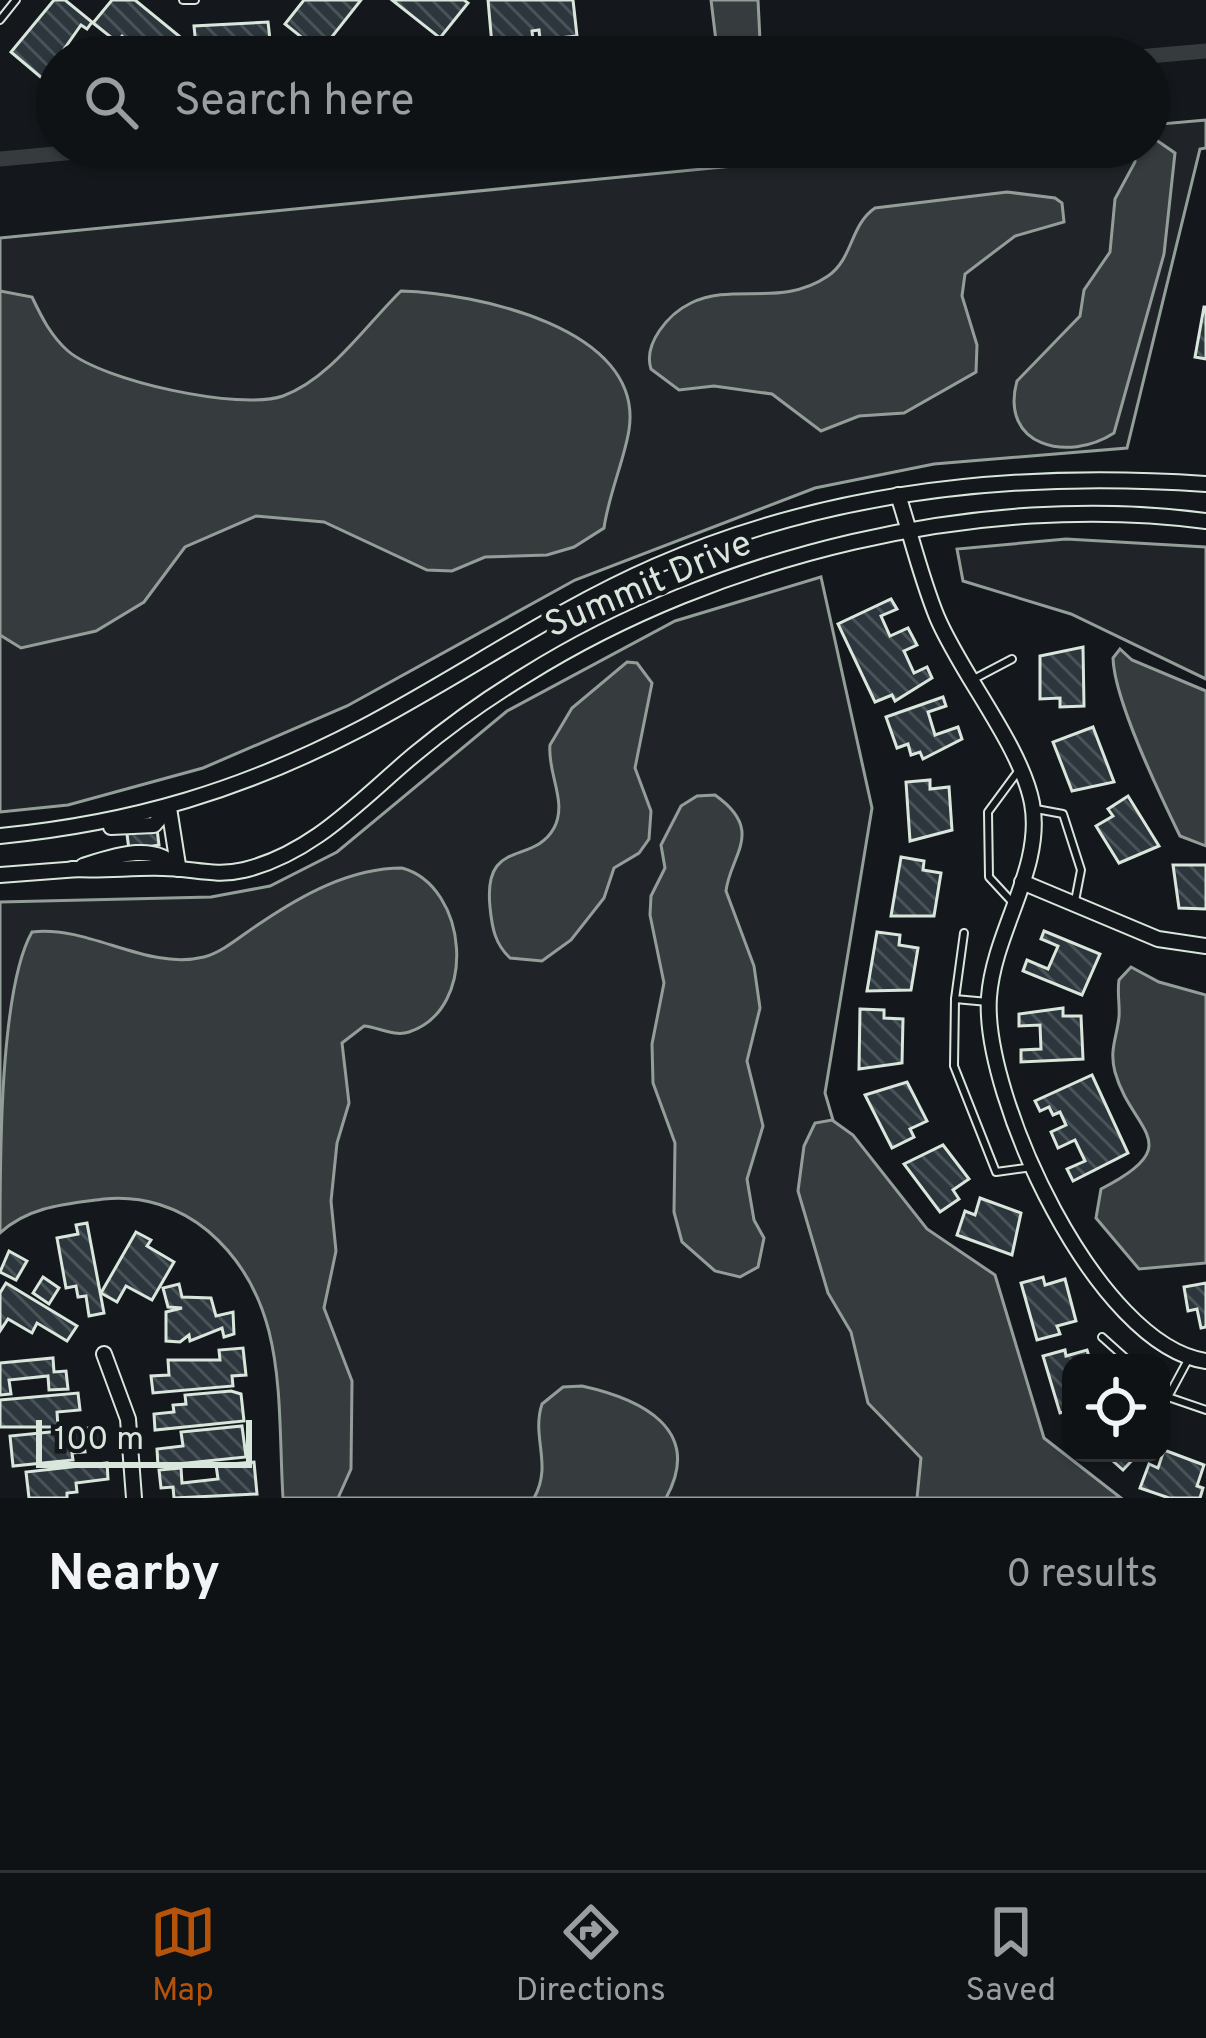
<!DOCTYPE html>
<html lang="en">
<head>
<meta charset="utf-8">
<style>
	:root { --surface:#0f1215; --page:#1d2022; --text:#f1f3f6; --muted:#9b9ea0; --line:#2f3234; --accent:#b45309 }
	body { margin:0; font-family:Overpass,sans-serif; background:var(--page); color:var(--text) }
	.controls { position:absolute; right:36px; bottom:36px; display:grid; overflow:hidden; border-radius:24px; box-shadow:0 3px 9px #0004 }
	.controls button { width:108px; height:108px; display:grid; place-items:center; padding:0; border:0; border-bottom:3px solid var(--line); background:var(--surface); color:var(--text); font:60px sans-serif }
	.scale { position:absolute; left:36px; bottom:30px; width:216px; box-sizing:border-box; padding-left:12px; border:6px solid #d8e6dc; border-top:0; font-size:33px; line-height:42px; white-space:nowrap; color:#d8e6dc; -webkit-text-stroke:9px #14181c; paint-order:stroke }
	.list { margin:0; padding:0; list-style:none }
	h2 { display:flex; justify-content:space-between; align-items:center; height:156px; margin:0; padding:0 48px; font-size:51px }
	h2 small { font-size:39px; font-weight:400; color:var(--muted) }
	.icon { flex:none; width:66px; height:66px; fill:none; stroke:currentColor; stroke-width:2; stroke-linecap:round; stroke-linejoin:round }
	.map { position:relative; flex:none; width:1206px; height:1498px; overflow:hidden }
	.search { position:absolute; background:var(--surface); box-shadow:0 3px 9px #0004; left:36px; right:36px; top:36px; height:132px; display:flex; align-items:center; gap:30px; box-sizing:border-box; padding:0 42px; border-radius:66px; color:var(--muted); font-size:45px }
	.sheet { height:372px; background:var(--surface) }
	nav { display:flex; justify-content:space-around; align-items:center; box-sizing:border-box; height:168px; border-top:3px solid var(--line); background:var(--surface); font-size:33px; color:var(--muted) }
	nav a { display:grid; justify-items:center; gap:6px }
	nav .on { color:var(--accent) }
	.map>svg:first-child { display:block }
	.green { fill:#202428; stroke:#939e99; stroke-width:3 }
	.water { fill:#363b3e; stroke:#939e99; stroke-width:3 }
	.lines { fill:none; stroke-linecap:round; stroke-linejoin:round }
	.canal { stroke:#363b3e; stroke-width:15 }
	.building { fill:url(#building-back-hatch); stroke:#d8e6dc; stroke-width:3 }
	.lane-casing { stroke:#d8e6dc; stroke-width:10 }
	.street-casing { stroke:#d8e6dc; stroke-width:18 }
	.lane { stroke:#14181c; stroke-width:6 }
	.street { stroke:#14181c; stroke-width:14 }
	.labels { text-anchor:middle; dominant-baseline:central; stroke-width:9; stroke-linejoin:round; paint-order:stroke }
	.street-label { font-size:36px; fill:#d8e6dc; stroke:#14181c }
</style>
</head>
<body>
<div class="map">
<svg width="1206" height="1498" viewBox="0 0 1206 1498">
	<defs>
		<pattern id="building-back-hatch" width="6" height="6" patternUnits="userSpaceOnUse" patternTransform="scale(3)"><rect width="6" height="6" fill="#2c363c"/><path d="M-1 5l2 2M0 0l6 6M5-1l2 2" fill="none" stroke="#4a5358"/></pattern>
	</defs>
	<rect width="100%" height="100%" fill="#14181c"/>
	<g class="green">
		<polygon points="1206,120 1206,148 1200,149 1127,448 934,464 815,488 575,580 347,706 203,768 68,805 0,812 0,238 926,147 1149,147 1149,125"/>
		<polygon points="1066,539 1206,547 1206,679 1071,614 963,581 957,549"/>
		<polygon points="821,577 872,808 825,1093 919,1412 1078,1498 299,1498 276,1199 0,1175 0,902 211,897 270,886 337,852 507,711 675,621"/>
	</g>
	<g class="water">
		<polygon points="711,0 758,0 760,40 772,46 707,53 716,41"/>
		<path d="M1149,135L1175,153L1164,254L1114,433C1068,463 999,446 1017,381L1080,316L1084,290L1110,252L1115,199L1135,162L1134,147H1149Z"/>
		<path d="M1007,192L1055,198L1062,203L1064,222L1015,236L965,274L962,296L977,345L976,372L904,413L859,416L821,431L772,394L714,386L679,390L651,369C643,344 668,314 691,303C734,282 781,308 828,276C853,259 850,225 875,208Z"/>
		<path d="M0,291L32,297C42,318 51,336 68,351C103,381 240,411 283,396C330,379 366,325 401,291C473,293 645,327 629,430C624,461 609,493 604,528L574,547L547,555L485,557L452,571L427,570L324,522L256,516L185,547L144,602L96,631L21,648L0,635Z"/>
		<path d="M1120,649L1132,660L1206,691V846L1180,836C1160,795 1114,700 1113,658Z"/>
		<path d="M627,662L637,663L652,683L635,768L651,811L649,839L639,853L614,868L604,898L571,940L542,961L510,958C495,944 492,928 490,907C483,837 533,866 554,828C568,802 547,773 550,745L572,708Z"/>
		<path d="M715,795C766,831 730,855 726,891L754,966L760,1008L747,1061L763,1126L747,1179L754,1220L764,1238L758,1267L740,1277L715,1271L682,1242L674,1212L675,1143L653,1083L652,1044L664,983L650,915L651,896L665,868L661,845L681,806L697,796Z"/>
		<path d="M402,868C468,886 479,1009 409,1032C394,1037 378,1027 364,1026L342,1043L349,1103L337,1143L331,1201L336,1251L324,1308L352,1381L351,1469L338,1498H283C277,1400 289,1300 208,1231C179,1207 142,1195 104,1199C67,1204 29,1206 0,1233C0,1156 0,988 32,932C90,925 146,971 204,957C223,952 242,935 259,924C302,895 350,868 402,868Z"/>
		<path d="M1131,967L1159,982L1206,995V1263L1139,1269L1096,1218L1101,1189C1190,1144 1131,1131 1115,1072C1109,1050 1117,1037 1119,1017C1120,1005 1117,993 1119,980Z"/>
		<polygon points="832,1120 853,1135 927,1229 995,1275 1044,1438 1121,1498 917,1498 921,1458 868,1403 851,1332 828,1293 798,1191 804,1146 815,1123"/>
		<path d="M582,1386C641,1399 704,1429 666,1498H534C553,1464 531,1438 542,1404L563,1387Z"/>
	</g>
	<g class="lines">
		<g class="canal">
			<polyline points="1138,57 1206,51"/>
			<polyline points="0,159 130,147"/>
		</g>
	</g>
	<g class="building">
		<polygon points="54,0 65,0 92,22 87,29 81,25 43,79 11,52"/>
		<polygon points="112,0 135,0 179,36 162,57 140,57 143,53 122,36 117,42 93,23"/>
		<polygon points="304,0 361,0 320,52 285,24"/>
		<polygon points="392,0 464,0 468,3 440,38"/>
		<polygon points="488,0 573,0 577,36 540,40 539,30 532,31 533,40 492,45"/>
		<polygon points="268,22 272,57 197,57 194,26"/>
		<polygon points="1204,307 1206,307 1206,359 1195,357"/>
		<polygon points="891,599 897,609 881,616 890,636 908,628 917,645 904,651 914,673 927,667 932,678 895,701 892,695 875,702 838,624"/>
		<polygon points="1083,647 1084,706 1060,707 1060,698 1040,699 1040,656"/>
		<polygon points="943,697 946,706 928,712 935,735 958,727 962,739 923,759 920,752 911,755 908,744 897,748 886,717"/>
		<polygon points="1093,727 1114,782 1072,791 1053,742"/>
		<polygon points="930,780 930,789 949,787 952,830 910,841 906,782"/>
		<polygon points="1128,796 1159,846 1119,863 1096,826 1113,816 1108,809"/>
		<polygon points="157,829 159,845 129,850 127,834"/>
		<polygon points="901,857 924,861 923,870 941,873 934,916 891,916"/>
		<polygon points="1173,865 1206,865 1206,909 1179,908"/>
		<polygon points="1044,931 1100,954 1082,995 1023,971 1027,960 1048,969 1058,946 1041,939"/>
		<polygon points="877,932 900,935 899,945 918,948 911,990 867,991"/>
		<polygon points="1063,1008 1063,1016 1081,1016 1083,1059 1021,1062 1021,1050 1041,1049 1040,1025 1019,1026 1019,1014"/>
		<polygon points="860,1009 884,1010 884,1018 903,1019 902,1063 859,1069"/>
		<polygon points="1092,1075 1128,1153 1073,1181 1067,1169 1085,1161 1075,1140 1058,1148 1051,1132 1066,1125 1060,1112 1053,1115 1049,1107 1040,1111 1035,1101"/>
		<polygon points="907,1082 927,1121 910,1129 914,1137 892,1148 865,1095"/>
		<polygon points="943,1145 969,1179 953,1190 959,1199 940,1212 904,1164"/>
		<polygon points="980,1198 1021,1213 1012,1255 957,1235 965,1211 975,1215"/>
		<polygon points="87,1223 104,1313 89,1316 86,1296 78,1297 76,1286 66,1288 57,1238 78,1234 76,1225"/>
		<polygon points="136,1232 151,1240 147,1246 174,1262 152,1300 126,1286 117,1302 101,1293"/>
		<polygon points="9,1251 27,1261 16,1280 0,1272"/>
		<polygon points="43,1277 59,1288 49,1304 33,1293"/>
		<polygon points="1043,1277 1045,1285 1065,1279 1076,1321 1057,1326 1060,1334 1037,1340 1021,1283"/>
		<polygon points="6,1283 77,1326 67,1341 37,1323 32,1333 8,1319 0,1331 0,1293"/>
		<polygon points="1206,1283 1206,1327 1201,1328 1197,1309 1188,1311 1184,1287"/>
		<polygon points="179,1284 182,1297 211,1298 216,1316 233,1312 234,1334 224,1337 222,1328 190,1341 189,1335 180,1342 166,1341 166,1312 182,1308 168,1307 163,1288"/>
		<polygon points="243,1348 246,1375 232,1376 233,1386 153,1393 151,1376 169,1375 168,1360 220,1360 219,1350"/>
		<polygon points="1065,1350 1066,1356 1087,1350 1091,1363 1071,1363 1071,1410 1060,1413 1043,1356"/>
		<polygon points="53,1358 54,1372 66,1371 68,1389 49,1390 48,1376 9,1380 11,1394 0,1395 0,1363"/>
		<polygon points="231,1391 241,1394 244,1421 155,1430 154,1414 174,1412 173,1405 186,1404 185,1395"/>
		<polygon points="78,1393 80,1410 57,1412 58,1427 0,1427 0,1400"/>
		<polygon points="242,1426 246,1457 158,1466 157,1449 183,1446 181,1432"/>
		<polygon points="100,1427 102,1444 84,1445 85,1452 72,1453 73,1460 13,1466 10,1436"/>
		<polygon points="1164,1450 1204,1465 1197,1486 1203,1488 1200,1498 1169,1498 1140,1488 1149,1464 1158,1468"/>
		<polygon points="1104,1453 1139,1453 1123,1470"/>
		<polygon points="254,1462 257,1494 174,1498 173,1487 161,1488 159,1470 181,1468 182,1483 218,1479 216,1465"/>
		<polygon points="107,1463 108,1479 76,1483 77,1492 67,1493 67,1498 29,1498 26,1472"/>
	</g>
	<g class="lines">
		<g class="lane-casing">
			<g id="lane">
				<polyline points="183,0 195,0"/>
				<polyline points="0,20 16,0"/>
				<polyline points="974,679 1012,659"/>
				<polyline points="1036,809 1063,814 1081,870 1075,901"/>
				<polyline points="1013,903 989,877 988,812 1019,770"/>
				<polyline points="964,933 955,999 988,1002"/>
				<polyline points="955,999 954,1066 996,1172 1033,1167"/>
				<polyline points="1102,1337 1131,1363"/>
				<polyline points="1161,1391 1168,1397 1189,1358"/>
				<polyline points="1168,1397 1206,1410"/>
			</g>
		</g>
		<g class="street-casing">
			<g id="street">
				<path d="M898,495C911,535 921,578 937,617C961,674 1021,746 1032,803C1044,868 994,930 989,997C982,1096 1097,1346 1206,1361"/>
				<polyline points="169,808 178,865"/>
				<polyline points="111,827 154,825 166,811"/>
				<path d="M0,836C133,823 243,790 362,728C461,676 553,611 656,566C829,490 1019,471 1206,484"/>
				<path d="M83,866C114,856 155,841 178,869"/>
				<path d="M72,869C103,871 133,867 163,868C192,868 215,877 244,870C314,853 362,798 415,754C450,725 488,698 526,675C718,555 981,491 1206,521"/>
				<polyline points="0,875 79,869"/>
				<polyline points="1022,882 1158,939 1206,946"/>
				<polyline points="104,1354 128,1419 134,1498"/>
			</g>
		</g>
		<use href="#lane" class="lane"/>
		<use href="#street" class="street"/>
	</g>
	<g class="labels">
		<g class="street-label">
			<text transform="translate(649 586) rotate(-23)">Summit Drive</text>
		</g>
	</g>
</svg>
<div class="controls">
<button><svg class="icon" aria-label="locate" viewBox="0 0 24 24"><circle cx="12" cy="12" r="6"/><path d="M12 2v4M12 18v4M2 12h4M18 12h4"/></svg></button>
</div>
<div class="scale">100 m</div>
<div class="search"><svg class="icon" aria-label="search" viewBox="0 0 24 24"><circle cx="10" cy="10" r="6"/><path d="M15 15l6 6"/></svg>Search here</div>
</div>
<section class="sheet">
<h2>Nearby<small>0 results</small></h2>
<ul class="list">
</ul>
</section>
<nav>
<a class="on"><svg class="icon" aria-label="map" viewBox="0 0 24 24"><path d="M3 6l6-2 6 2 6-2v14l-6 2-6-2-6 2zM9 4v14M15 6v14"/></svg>Map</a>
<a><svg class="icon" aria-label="directions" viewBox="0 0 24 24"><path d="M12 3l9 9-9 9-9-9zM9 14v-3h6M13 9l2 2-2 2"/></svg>Directions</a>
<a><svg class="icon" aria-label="saved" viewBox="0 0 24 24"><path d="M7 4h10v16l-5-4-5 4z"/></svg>Saved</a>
</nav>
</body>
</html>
